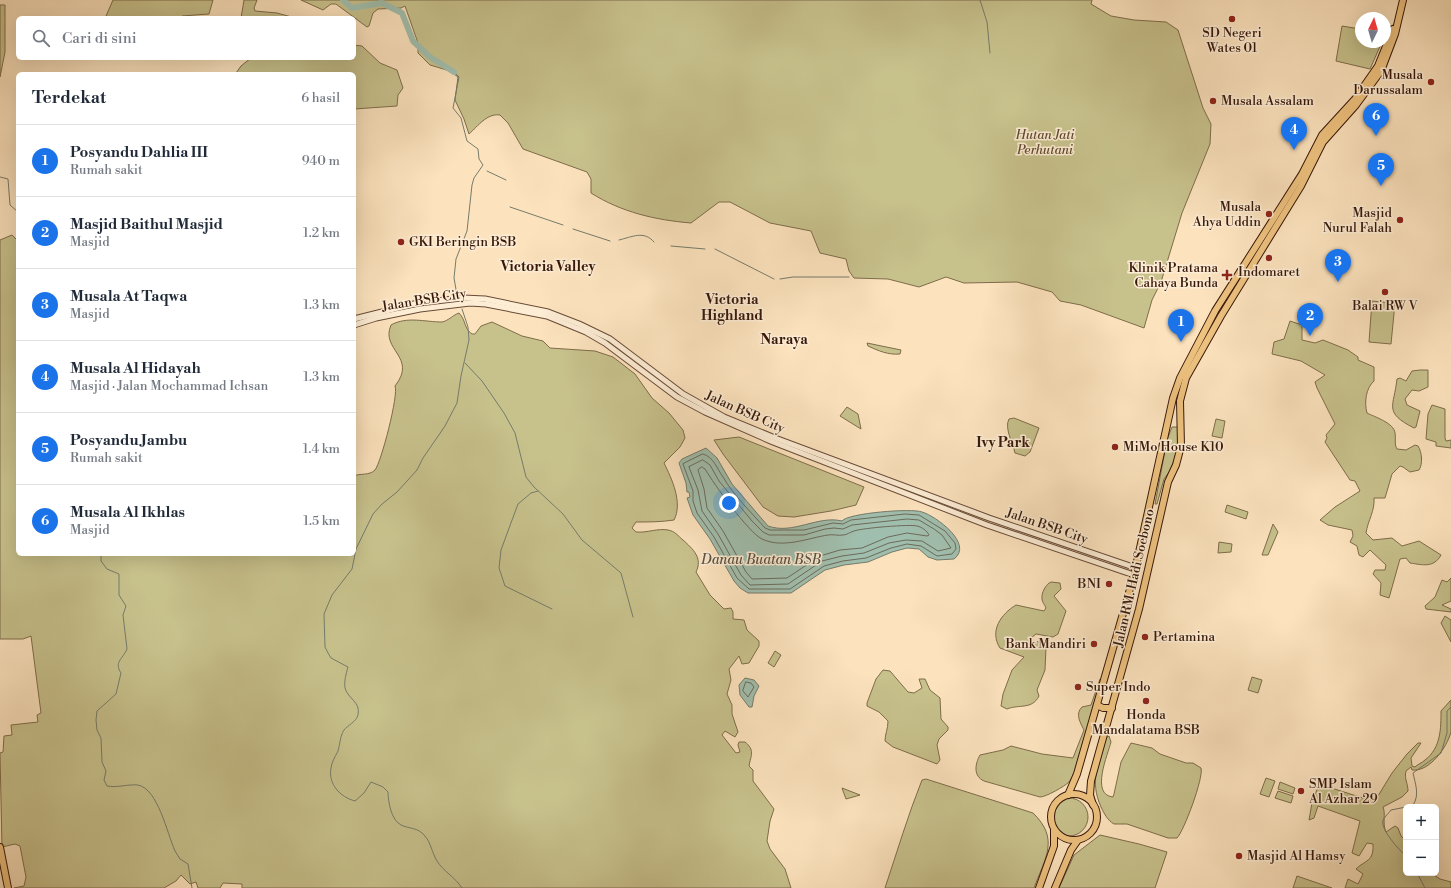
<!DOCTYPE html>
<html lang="id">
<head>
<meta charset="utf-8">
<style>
	:root { --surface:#fff; --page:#f2f2f3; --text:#1f2937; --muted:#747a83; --line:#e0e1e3; --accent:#1a73e8 }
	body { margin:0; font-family:"Libre Bodoni",serif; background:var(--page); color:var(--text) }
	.controls { position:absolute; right:12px; bottom:12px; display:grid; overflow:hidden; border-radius:6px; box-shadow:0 4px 16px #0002 }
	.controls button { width:36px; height:36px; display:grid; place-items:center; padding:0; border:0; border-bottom:1px solid var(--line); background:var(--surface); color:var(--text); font:20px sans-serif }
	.compass { position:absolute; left:1355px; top:12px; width:36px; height:36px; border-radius:50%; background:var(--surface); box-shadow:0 4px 16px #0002; rotate:5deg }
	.you { position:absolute; left:729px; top:503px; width:14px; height:14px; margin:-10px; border:3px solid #fff; border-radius:50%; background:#1a73e8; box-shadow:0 0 0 6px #1a73e833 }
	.badge { display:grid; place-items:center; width:26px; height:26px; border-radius:50%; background:var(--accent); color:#fff; font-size:13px; font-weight:700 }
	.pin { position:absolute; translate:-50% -33px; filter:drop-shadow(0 1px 2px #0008) }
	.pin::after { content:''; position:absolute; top:21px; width:14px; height:12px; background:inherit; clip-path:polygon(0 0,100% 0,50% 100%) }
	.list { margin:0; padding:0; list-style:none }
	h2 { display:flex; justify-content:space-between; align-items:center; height:52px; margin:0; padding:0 16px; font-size:17px }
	h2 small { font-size:13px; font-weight:400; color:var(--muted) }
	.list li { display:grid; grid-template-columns:26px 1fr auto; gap:12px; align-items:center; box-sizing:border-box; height:72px; padding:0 16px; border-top:1px solid var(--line) }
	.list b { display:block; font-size:15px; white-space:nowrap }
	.list p { margin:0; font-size:13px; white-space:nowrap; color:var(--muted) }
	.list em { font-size:13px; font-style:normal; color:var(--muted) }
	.icon { flex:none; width:22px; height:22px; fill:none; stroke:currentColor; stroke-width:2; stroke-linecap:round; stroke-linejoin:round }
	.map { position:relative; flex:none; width:1451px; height:888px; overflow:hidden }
	.search { position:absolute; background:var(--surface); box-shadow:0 4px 16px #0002; left:16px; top:16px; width:340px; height:44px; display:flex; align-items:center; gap:10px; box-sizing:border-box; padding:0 14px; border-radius:6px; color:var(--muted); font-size:15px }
	.panel { position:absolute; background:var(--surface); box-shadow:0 4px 16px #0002; left:16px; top:72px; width:340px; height:484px; border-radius:6px }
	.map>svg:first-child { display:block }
	.green { fill:#c7c18c; stroke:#7f6c4a }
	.water { fill:#a0bead; stroke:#767b6b }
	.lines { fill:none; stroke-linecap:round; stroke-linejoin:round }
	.shore { stroke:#6c6a5b; stroke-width:1 }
	.stream { stroke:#767b6b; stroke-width:1 }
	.river { stroke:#a0bead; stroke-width:6 }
	.minor-casing { stroke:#684a36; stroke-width:7 }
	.major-casing { stroke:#371709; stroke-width:8 }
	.minor { stroke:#fdedd5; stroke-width:5 }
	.major { stroke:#eec27f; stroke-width:6 }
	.poi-dot { fill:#8f2418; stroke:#fdedd5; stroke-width:1.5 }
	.labels { text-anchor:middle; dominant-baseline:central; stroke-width:3; stroke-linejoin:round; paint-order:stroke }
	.poi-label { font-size:13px; fill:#371709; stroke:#fdedd5; text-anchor:start }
	.park-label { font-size:13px; font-style:italic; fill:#624a30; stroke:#fdedd5 }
	.street-label { font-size:13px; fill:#371709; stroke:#fdedd5 }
	.neighbourhood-label { font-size:14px; font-weight:bold; fill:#371709; stroke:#fdedd5 }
	.water-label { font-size:14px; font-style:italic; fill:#5c5142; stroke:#fdedd5 }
</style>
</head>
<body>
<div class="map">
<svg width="1451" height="888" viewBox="0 0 1451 888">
	<rect width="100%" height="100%" fill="#fce3be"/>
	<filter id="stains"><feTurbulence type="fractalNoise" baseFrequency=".005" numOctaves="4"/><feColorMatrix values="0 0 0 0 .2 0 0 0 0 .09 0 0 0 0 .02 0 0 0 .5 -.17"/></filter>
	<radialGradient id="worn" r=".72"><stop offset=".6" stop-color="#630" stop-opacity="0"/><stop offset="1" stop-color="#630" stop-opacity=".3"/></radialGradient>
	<g class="green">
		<polygon points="113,0 213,0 209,14 182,16 180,18 110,18 106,16"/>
		<polygon points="244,0 257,0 254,8 255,11 277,13 295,18 241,18"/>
		<path d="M301,0H1092L1091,4L1111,16L1134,20L1166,22L1178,30L1203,108L1211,124L1210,144L1182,213L1161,282L1152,300L1144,328L1081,305L1060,301L1052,292L1017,282L964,283L946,277L919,287L888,279L854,278L849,271L846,259L820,253L811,231L770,223L730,202H719L691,223C655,220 621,212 591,193V179L587,172L523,149L508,123L500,115C487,113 478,126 469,134L464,119L455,100L458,77L450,71L430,65L418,53V43L405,6L401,8L378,9L373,13L369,26L367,27L336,4H331L323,10Z"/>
		<polygon points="0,5 5,5 5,52 0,77"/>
		<polygon points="1342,26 1360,29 1361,27 1361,42 1382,42 1370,69 1336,61"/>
		<polygon points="354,45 362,46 380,63 397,70 403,88 398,95 397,106 354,109 354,74 236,73 241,66 251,58 354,58"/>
		<path d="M12,235L18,241V554H354V476C360,473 369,476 375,470C381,463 399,394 395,386C418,357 380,350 391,325C407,316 425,322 442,322C448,321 453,315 459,313C466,320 464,329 472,334H475L481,326L492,322L522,336L543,341L550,348L595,351L613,357L635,374L652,398L669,413L683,430L685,438L680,447L664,463C672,479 683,503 674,520C661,522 649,522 636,522L632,528L636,532C647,533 658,528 668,530C675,531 678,536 683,540C693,549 703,558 696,572L710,595L724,609L731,608L733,612V619L744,620L747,630L759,641V646L749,663L742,664L739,656L729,669L731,680L727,694L732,705V714L738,732L735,737L725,731L722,735L736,753L740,752L738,745L739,742H745C755,750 751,755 749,766L753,770V781L774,809L770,821L767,841L770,849L785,869L791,888H242V884L223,883L220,888H198L196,882L190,884L181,875L176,881L164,888H14L24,886L26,877L20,846L15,844L2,847L0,753L3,752L4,736L12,735L11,725L38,722L37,715L41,713L31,636L23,639H0V240Z"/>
		<polygon points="1372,301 1395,303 1391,344 1369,342"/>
		<path d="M1290,321L1302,325V340L1315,343L1323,340L1348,350L1358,357V360L1374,367V381C1366,388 1364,402 1367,413C1375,417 1394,423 1395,433C1396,438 1394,444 1397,449L1406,450L1415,445L1418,446C1422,452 1423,464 1419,470L1410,472L1403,467L1400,466L1392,474L1385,498H1374C1375,511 1368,520 1366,533L1373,540L1392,538L1402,546L1419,541L1441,555C1434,568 1423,565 1410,563L1406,558L1400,559L1389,598L1380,595L1381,583L1373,574L1375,570H1385L1386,565L1370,550L1363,557L1359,555L1357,546L1350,542L1353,536L1352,530L1328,525L1320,520L1335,507L1360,491L1355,481L1350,480L1325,442L1327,438L1326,435L1335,424L1317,388L1315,382L1325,375L1301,361L1272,354L1274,342L1284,339Z"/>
		<path d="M867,343L901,350L900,354C888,355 879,351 868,346Z"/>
		<path d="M1420,370H1428V387L1419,391L1412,390L1405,399L1407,405L1420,411L1416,427L1414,428C1383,412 1394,407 1397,379L1400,378L1406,381L1412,371Z"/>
		<polygon points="1432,405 1445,409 1445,438 1446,441 1451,440 1451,448 1436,446 1436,442 1426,439 1428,414"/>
		<polygon points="847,407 858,414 861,429 840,416"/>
		<path d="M1014,418L1039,428L1030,452L1025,456L1015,453C1013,443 1004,428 1009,419Z"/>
		<polygon points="1216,419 1225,421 1222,438 1212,436"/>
		<polygon points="1172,427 1178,427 1179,430 1176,455 1170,471 1164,479 1157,504 1155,504 1167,440"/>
		<polygon points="739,437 864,487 856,505 831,511 794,517 778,516 763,507 723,454 714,440"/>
		<polygon points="1227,505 1248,512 1246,519 1225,512"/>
		<polygon points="1273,524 1278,532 1268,555 1262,555"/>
		<polygon points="1219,542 1232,544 1231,552 1218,553"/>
		<polygon points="1451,578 1451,601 1442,605 1451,609 1451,612 1426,609 1425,606 1435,597 1442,580 1447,582"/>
		<path d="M1051,582L1060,583L1061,589L1054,596L1066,611L1058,634L1053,637L1036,634L1031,638V641L1040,642L1046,647L1045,670L1037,690L1039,696C1032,710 1019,704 1007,709L1001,706L1003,694L1012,670L1024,657L1000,648C989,631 1001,614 1016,605L1044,611L1046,608C1045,605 1042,602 1042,599C1041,593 1046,584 1051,582Z"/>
		<polygon points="1445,616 1451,620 1451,642 1441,623"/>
		<polygon points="775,651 781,655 774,667 768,663"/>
		<path d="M883,670L890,671L908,692L914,693L922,688L919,679H925L930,690L940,698L941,719L948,727V730L939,739L937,745L940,760L937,764L893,747L885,741C885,734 888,729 888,721L879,712L867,706V703L876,679Z"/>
		<polygon points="1252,677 1262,680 1258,693 1248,690"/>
		<path d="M1100,679H1101L1077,764C1075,770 1073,777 1069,782C1065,786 1046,797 1040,797L984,781C973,776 975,764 980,755L1003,750L1011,746L1042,754L1073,758L1084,730C1080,722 1075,714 1082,707L1091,705Z"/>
		<path d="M1451,700C1451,710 1451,722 1451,732C1447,747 1430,772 1412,770L1411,767L1406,771C1404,779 1408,783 1408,791L1402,797L1383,807C1386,814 1382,823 1386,832L1395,826L1398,828L1401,836L1406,841V873H1431L1440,879L1451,882V888H1345L1348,879L1358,884L1363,874L1356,869C1365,860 1374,862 1373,844L1367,843L1359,856L1352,853L1360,821L1318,806L1314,818L1309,820L1312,803L1319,784L1369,800L1378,796L1392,773L1407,754L1418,743H1421L1411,758L1412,766L1415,767C1418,764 1422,763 1425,760C1441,748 1441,728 1441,711Z"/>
		<path d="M1109,736L1111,742C1108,754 1090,795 1113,797L1114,794L1121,762L1131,743L1152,748L1160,754L1186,763H1193L1201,768C1204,777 1184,831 1177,838H1168L1127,824H1114C1107,820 1104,813 1101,807C1089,780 1099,764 1106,738Z"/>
		<polygon points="1266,778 1275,781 1269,797 1260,794"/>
		<path d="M926,779L1033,813C1060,839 1045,858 1034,888H885C897,852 908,815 922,780Z"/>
		<polygon points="1280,782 1295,788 1293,794 1278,789"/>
		<polygon points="842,788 860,795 846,799"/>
		<polygon points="1278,791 1293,796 1291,803 1275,798"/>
		<circle cx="1069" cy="817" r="19"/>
		<polygon points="1100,835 1139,844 1167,852 1155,888 1059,888 1074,855"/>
		<polygon points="1297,876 1332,888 1293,888"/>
	</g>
	<g class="water">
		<path d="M706,448L717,458L732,484L768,526C793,535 818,515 842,521C848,513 912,508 922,512C936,516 974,544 954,559L937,560L928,557L919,549L907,548L892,552L868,562L844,565L825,570L791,593H748L740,588L734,581L710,539L693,515L687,498L690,497L689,492H687L686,483L679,463L682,459Z"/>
		<polygon points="745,678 754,680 759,686 754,696 752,707 749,707 740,695 739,685"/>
	</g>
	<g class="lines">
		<g class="shore">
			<path d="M703,454C714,457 717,469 723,477C734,496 751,512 765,528L770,530H804L833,523L843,524L851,520L905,514L919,515L945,531L955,543L956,549L952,554L937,556L921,546L907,544L891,548L866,558L843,561L824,566L790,589H749L737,578L714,537L697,513L693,501V491L683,464Z"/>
			<polygon points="703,460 710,465 719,481 752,521 763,532 769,535 804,535 825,529 834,528 843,529 852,525 907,519 919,520 934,529 942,535 951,548 938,551 922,541 906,540 889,543 864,553 842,556 822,561 788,584 750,585 741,575 718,534 702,511 698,490 689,467"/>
			<path d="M702,467L705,469C714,484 748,532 762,539C783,549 808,538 828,535C833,534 838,536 843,535C847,535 850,532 854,531C862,528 911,524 917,526C922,527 927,531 929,535L927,536L907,533L888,537L862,548L840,550L820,556L787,578L752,579L746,572L723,531L707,508L704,489L698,470Z"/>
			<polygon points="746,682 751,683 754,687 748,697 743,691"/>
		</g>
		<g class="stream">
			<polyline points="980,0 987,22 990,53"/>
			<polyline points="454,72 459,77 453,108 461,118 467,141 478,149 479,159 483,165 474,178 472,185 467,231 456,259 454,278 457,295"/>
			<polyline points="487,171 506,180"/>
			<polyline points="0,177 8,179 10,205 18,212"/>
			<polyline points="510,207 563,225"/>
			<polyline points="573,229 610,241"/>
			<path d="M619,240C632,237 644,230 654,242"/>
			<polyline points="671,246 705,249"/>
			<polyline points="715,249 774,279"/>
			<polyline points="780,279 793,277 849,277"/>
			<polyline points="465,363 482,381 504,413 515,433 526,477 534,487 563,514 582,540 621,573 633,617"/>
			<polyline points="538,491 531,493 518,504 501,550 499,568 505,586 552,609"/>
			<path d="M101,554V561L107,569L119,574V595L126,606L123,615L127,649C122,660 114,662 121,673L116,694L97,711L96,720L97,730L101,738L102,762L106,771L104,780L107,786C117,788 128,784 138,785C158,789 167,833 175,851L180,859L188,864L192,888"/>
			<path d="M1406,807L1391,810C1389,813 1385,816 1383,820C1380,829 1399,850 1406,856"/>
			<path d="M1407,807L1413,805C1420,795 1415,783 1413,773L1441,753L1447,733V711L1451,707"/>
			<polyline points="1417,873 1425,888"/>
			<path d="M462,888C455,877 443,871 437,861C432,853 431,843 425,836C418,827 409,829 401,825C391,820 388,801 388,792L383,787L371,782L364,793L355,801C340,797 328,784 331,768C332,761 335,757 338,751C340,744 340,736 344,730C348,725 356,722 358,715C361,702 348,699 345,688C344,681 346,674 348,667L331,658L328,653L325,647L324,614L332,595L352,569L356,549L373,514L382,504L397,492L417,470L423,458L445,426L457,403L461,376L469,340L468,327L462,309"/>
		</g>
		<polyline class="river" points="343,0 352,8 382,3 402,13 413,41 430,57 454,72"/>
		<g class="minor-casing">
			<g id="minor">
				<polyline points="354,319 418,303 463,298 485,299 548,312 579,324 610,339 683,394 724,417 775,438 989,518 1136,568"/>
				<polyline points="354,325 376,318 420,309 470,303 486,304 547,316 586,332 605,343 677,397 705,412 773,442 987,525 1134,575"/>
			</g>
		</g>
		<g class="major-casing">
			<g id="major">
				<polyline points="1097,705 1103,708 1112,708"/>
				<circle cx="1074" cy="817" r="23"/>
				<polyline points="1068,795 1077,774 1134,575 1173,398 1180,378 1215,311 1302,174 1322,135 1355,99 1378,66 1393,29"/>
				<polyline points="1093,805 1090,795 1091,781 1139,609 1168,482 1176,465 1181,446 1180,401 1186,378 1221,316 1301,186 1323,142 1356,105 1381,71 1395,34 1403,0"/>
				<polyline points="0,847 8,888"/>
				<polyline points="1039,888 1054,846 1054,830"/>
				<polyline points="1055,888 1071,850 1078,840"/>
			</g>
		</g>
		<use href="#minor" class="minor"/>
		<use href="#major" class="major"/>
	</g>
	<g class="poi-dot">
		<circle cx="1232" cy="19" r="4"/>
		<circle cx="1431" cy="82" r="4"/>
		<circle cx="1213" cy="101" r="4"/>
		<circle cx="1269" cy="214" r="4"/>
		<circle cx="1400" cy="220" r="4"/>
		<circle cx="401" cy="242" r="4"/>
		<circle cx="1269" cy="258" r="4"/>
		<path d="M1225 269h4v4h4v4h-4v4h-4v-4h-4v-4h4z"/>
		<circle cx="1385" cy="292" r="4"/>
		<circle cx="1115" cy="447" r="4"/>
		<circle cx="1109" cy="584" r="4"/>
		<circle cx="1145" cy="637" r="4"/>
		<circle cx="1094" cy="644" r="4"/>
		<circle cx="1078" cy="687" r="4"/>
		<circle cx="1146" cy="701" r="4"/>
		<circle cx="1301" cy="791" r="4"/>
		<circle cx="1239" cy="856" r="4"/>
	</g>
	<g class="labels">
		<g class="poi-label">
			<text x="1232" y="33" text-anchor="middle">SD Negeri<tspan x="1232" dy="15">Wates 01</tspan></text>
			<text x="1423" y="75" text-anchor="end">Musala<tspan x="1423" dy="15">Darussalam</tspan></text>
			<text x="1221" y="101">Musala Assalam</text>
			<text x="1261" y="207" text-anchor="end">Musala<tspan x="1261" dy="15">Ahya Uddin</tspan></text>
			<text x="1392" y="213" text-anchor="end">Masjid<tspan x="1392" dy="15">Nurul Falah</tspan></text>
			<text x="409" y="242">GKI Beringin BSB</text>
			<text x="1218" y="268" text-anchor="end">Klinik Pratama<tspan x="1218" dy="15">Cahaya Bunda</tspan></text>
			<text x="1269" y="272" text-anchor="middle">Indomaret</text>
			<text x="1385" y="306" text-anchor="middle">Balai RW V</text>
			<text x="1123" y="447">MiMo House K10</text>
			<text x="1101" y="584" text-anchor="end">BNI</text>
			<text x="1153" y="637">Pertamina</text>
			<text x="1086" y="644" text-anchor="end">Bank Mandiri</text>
			<text x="1086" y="687">Super Indo</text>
			<text x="1146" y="715" text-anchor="middle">Honda<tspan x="1146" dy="15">Mandalatama BSB</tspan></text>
			<text x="1309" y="784">SMP Islam<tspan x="1309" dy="15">Al Azhar 29</tspan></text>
			<text x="1247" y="856">Masjid Al Hamsy</text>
		</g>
		<g class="park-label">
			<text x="1045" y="135">Hutan Jati<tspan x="1045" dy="15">Perhutani</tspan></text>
		</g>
		<g class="street-label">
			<text transform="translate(424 300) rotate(-9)">Jalan BSB City</text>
			<text transform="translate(745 412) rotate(24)">Jalan BSB City</text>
			<text transform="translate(1047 526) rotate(19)">Jalan BSB City</text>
			<text transform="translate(1134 578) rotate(-77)">Jalan RM. Hadi Soebono</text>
		</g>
		<g class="neighbourhood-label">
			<text x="548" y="267">Victoria Valley</text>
			<text x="732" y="300">Victoria<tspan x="732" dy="16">Highland</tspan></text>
			<text x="784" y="340">Naraya</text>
			<text x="1003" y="443">Ivy Park</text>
		</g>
		<g class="water-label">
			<text x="761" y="560">Danau Buatan BSB</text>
		</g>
	</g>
	<rect width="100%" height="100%" filter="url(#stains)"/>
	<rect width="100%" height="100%" fill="url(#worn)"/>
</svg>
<div class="controls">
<button>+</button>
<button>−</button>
</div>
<svg class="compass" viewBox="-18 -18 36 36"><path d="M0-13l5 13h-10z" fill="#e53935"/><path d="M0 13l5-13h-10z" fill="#747a83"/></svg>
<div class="you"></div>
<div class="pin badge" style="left:1181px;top:342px">1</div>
<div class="pin badge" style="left:1310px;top:336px">2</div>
<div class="pin badge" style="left:1338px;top:282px">3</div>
<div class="pin badge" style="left:1294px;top:150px">4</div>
<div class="pin badge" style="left:1381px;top:186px">5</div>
<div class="pin badge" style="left:1376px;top:136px">6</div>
<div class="search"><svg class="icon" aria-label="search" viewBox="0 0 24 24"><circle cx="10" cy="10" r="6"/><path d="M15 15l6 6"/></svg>Cari di sini</div>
<section class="panel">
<h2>Terdekat<small>6 hasil</small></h2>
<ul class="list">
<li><span class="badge">1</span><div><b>Posyandu Dahlia III</b><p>Rumah sakit</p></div><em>940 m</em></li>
<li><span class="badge">2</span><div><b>Masjid Baithul Masjid</b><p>Masjid</p></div><em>1.2 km</em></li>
<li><span class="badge">3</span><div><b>Musala At Taqwa</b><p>Masjid</p></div><em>1.3 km</em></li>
<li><span class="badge">4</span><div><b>Musala Al Hidayah</b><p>Masjid · Jalan Mochammad Ichsan</p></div><em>1.3 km</em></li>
<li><span class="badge">5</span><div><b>Posyandu Jambu</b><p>Rumah sakit</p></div><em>1.4 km</em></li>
<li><span class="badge">6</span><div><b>Musala Al Ikhlas</b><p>Masjid</p></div><em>1.5 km</em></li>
</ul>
</section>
</div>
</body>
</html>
